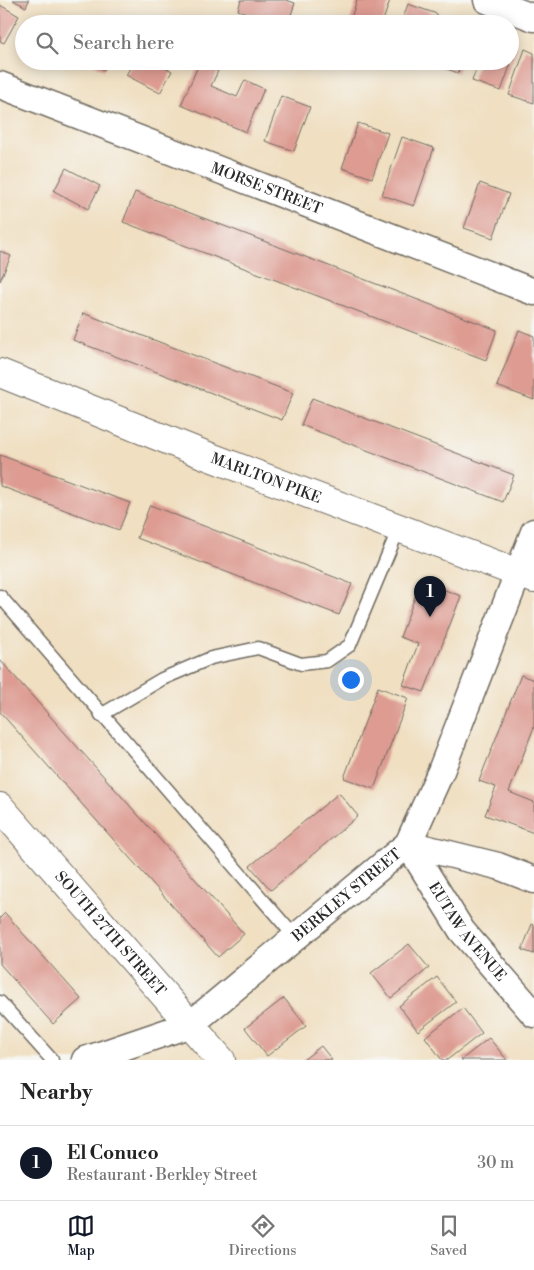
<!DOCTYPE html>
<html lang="en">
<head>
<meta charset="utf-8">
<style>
	:root { --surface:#fff; --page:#f2f2f2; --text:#222; --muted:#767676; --line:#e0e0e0; --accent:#111827 }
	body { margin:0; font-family:"Libre Bodoni",serif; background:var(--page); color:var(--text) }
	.you { position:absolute; left:350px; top:679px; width:18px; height:18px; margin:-12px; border:4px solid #fff; border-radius:50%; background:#1a73e8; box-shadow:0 0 0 8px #1a73e833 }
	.badge { display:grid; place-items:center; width:32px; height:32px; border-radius:50%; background:var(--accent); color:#fff; font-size:16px; font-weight:700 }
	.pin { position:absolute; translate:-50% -41px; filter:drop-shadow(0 1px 2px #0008) }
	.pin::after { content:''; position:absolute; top:26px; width:18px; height:15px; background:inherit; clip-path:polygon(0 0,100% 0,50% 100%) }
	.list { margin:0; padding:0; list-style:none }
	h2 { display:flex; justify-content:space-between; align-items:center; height:65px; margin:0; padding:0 20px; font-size:21px }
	h2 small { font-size:16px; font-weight:400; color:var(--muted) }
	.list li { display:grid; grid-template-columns:32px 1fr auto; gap:15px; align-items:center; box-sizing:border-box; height:75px; padding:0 20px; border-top:1px solid var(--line) }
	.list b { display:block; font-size:19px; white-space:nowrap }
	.list p { margin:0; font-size:16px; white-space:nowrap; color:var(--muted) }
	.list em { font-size:16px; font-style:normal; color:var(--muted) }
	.icon { flex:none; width:28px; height:28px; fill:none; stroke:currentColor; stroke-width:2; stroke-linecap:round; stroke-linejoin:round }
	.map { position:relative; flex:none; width:534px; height:1060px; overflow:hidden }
	.search { position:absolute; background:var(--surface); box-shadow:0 2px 12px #0003; left:15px; right:15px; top:15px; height:55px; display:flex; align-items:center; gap:12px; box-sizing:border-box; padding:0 18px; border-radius:28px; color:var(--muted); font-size:19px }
	.sheet { height:140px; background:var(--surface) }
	nav { display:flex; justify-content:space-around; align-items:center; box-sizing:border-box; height:70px; border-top:1px solid var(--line); background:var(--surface); font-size:14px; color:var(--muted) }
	nav a { display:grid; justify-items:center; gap:2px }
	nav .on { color:var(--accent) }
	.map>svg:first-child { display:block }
	.building { fill:#dd9b92 }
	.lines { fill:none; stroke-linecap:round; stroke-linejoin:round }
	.service-casing { stroke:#706a60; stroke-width:15 }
	.minor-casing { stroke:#706a60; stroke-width:29 }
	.secondary-casing { stroke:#706a60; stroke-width:30 }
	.service { stroke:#fff; stroke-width:12 }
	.minor { stroke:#fff; stroke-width:26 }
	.secondary { stroke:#fff; stroke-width:28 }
	.labels { text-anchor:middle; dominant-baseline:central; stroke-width:4; stroke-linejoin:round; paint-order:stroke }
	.street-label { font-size:15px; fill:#2b2b2b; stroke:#f6f6f2 }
</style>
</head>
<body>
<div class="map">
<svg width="534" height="1060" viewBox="0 0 534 1060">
	<rect width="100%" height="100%" fill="#f6f6f2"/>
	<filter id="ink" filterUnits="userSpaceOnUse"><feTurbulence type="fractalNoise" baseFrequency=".02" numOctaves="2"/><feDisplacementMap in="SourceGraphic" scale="10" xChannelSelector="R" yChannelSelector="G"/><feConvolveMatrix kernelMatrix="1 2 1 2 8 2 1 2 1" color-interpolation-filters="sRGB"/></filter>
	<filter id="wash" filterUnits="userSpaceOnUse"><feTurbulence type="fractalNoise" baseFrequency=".0096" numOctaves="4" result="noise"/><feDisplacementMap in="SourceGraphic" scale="20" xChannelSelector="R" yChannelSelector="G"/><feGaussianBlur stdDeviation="1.12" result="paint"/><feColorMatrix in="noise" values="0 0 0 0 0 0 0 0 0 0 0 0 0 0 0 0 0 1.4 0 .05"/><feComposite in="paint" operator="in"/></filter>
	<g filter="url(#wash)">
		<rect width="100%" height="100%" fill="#f0dfc1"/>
		<g id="blocks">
			<g class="building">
				<polygon points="13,0 29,0 26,7"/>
				<polygon points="241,0 286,0 295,3 288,24 277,24 238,10"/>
				<polygon points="357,0 390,0 382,24 349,24"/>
				<polygon points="408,4 437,14 434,24 401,24"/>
				<polygon points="0,5 19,16 4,43 0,41"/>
				<polygon points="444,17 461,23 461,24 442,24"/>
				<polygon points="510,44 517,47 501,91 472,81 479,61 510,61"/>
				<polygon points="525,49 534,53 534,103 509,95"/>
				<polygon points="88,61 108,61 104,70"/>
				<polygon points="134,61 154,61 172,71 160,93 126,75"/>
				<polygon points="425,61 462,61 458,73"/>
				<polygon points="199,64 218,71 211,86 237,97 245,80 264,89 246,132 181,105"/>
				<polygon points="281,96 310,107 294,151 265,141"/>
				<polygon points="358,123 388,133 372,178 342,168"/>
				<polygon points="402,137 434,148 414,206 382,195"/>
				<polygon points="66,168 100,186 88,209 54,191"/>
				<polygon points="480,183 509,194 493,238 464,228"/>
				<polygon points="135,192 497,330 486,360 123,222"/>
				<polygon points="0,251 11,256 0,281"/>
				<polygon points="83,313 293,393 282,420 73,340"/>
				<polygon points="519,330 534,336 534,400 497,386"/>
				<polygon points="312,398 514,475 503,502 301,425"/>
				<polygon points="0,455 130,503 119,530 0,486"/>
				<polygon points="150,505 352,584 339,615 137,538"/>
				<polygon points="421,581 461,596 424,692 403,685 418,644 400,637"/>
				<polygon points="0,660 244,934 218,957 0,712"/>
				<polygon points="521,675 534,680 534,727 509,792 534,802 534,833 485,815 496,787 479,781"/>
				<polygon points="378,687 408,698 374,789 344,778"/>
				<polygon points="339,793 358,816 271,890 250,866"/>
				<polygon points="5,913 81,999 53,1024 0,964 0,918"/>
				<polygon points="532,924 534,925 534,954 522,950"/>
				<polygon points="409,944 429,968 391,998 371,973"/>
				<polygon points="437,977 456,1002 418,1031 399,1006"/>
				<polygon points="284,998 306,1026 267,1056 245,1028"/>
				<polygon points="463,1008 482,1033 447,1060 442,1060 425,1037"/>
				<polygon points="489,1038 507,1060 461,1060"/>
				<polygon points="321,1046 332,1060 303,1060"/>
			</g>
		</g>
	</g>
	<g filter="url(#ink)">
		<use href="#blocks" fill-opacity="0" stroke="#706a60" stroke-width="1"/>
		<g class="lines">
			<g class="service-casing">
				<g id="service">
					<polyline points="0,596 295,937"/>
					<polyline points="101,715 162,679 211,658 258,648 301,664 327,661 350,645 399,528"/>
					<polyline points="0,1002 52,1060"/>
				</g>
			</g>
			<g class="minor-casing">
				<g id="minor">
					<polyline points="487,0 534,18"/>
					<path id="s1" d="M0,85L534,292"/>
					<path id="s2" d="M408,844L462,931L534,1014"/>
					<polyline points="408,844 498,866 534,880"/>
					<path id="s3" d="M85,1060L191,1024L408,844L441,771L534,532"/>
				</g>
			</g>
			<g class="secondary-casing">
				<g id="secondary">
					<path id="s4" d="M0,373L205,455L534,579"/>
					<path id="s5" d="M0,807L221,1060"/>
				</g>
			</g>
			<use href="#service" class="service"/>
			<use href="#minor" class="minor"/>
			<use href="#secondary" class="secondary"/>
		</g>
	</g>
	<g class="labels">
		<g class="street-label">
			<text stroke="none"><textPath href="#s1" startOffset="286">MORSE STREET</textPath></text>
			<text stroke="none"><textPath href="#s4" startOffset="286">MARLTON PIKE</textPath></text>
			<text stroke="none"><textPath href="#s3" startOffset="314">BERKLEY STREET</textPath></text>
			<text stroke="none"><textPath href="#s2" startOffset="106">EUTAW AVENUE</textPath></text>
			<text stroke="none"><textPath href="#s5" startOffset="168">SOUTH 27TH STREET</textPath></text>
		</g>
	</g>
</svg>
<div class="you"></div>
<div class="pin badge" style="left:430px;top:617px">1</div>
<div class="search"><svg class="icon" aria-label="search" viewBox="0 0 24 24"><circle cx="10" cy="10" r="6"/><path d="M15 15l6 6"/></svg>Search here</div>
</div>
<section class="sheet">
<h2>Nearby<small></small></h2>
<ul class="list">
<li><span class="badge">1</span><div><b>El Conuco</b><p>Restaurant · Berkley Street</p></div><em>30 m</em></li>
</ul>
</section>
<nav>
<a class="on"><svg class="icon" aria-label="map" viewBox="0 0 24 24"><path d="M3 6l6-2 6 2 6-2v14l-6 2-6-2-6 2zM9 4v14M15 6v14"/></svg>Map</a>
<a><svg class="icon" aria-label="directions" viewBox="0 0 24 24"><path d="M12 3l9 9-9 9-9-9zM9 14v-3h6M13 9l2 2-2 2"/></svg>Directions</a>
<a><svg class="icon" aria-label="saved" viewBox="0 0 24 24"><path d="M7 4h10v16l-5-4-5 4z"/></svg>Saved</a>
</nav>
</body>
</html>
